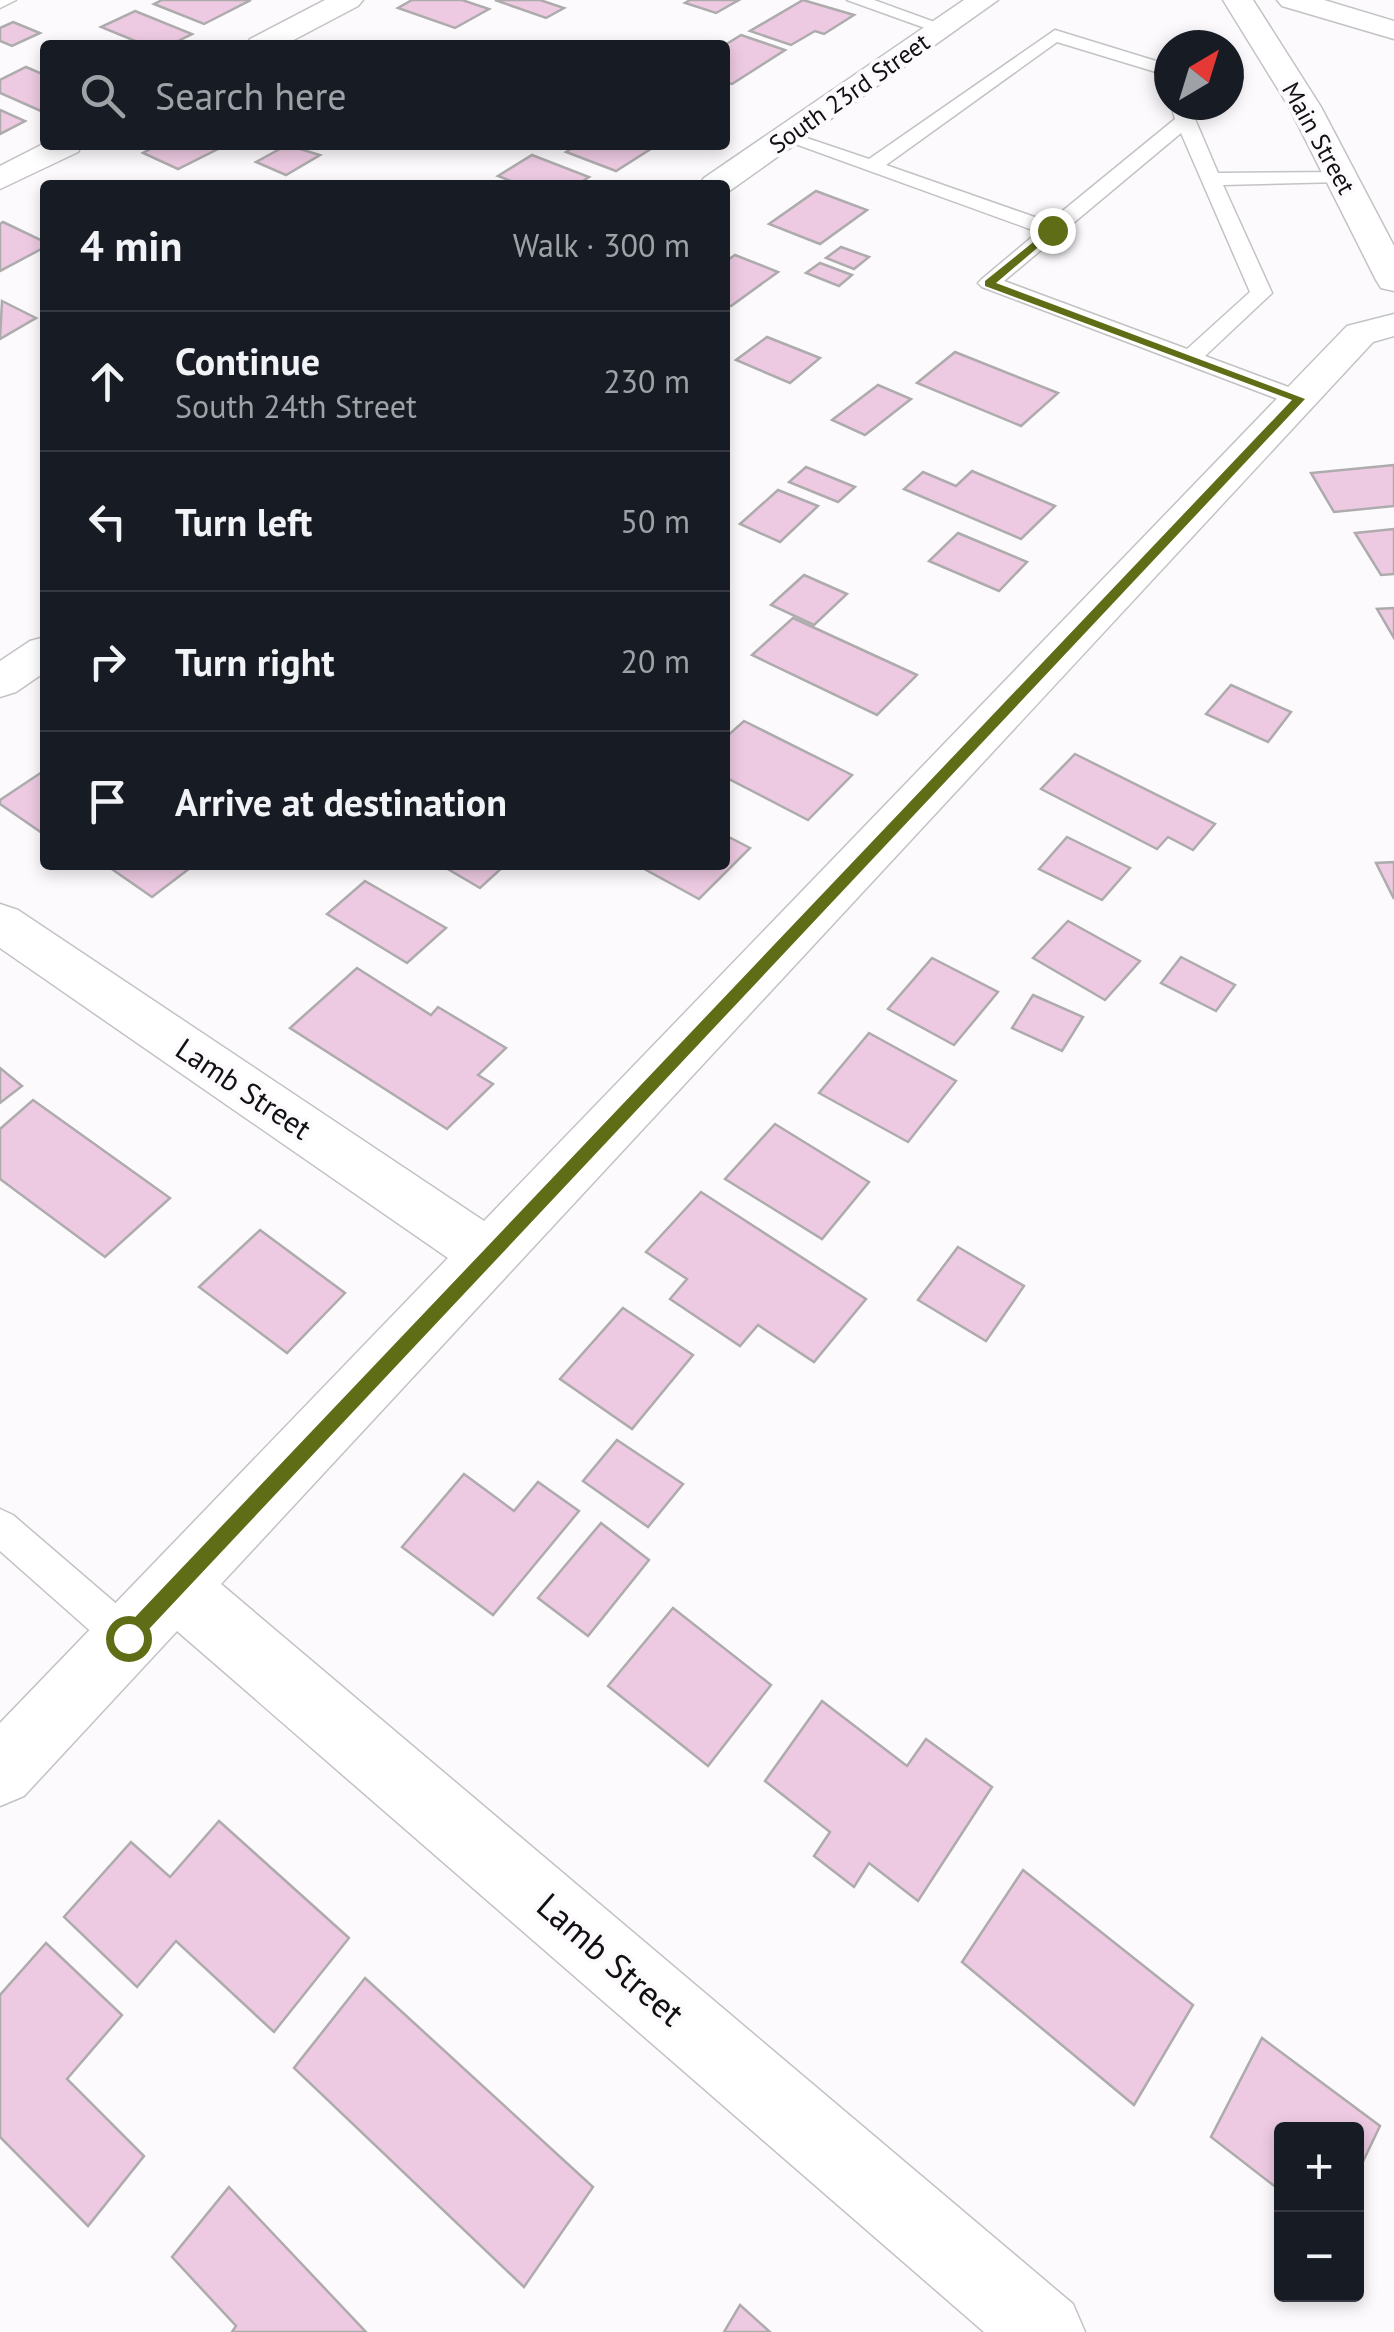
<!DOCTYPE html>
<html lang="en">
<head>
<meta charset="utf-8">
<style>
	:root { --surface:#171b24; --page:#20242c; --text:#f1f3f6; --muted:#9ea1a6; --line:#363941 }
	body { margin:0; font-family:"PT Sans",sans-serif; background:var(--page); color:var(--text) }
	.controls { position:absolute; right:30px; bottom:30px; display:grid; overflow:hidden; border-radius:10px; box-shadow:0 5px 15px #0003 }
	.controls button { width:90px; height:90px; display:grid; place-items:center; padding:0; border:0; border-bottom:2px solid var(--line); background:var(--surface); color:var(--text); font:50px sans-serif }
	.compass { position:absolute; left:1154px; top:30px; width:90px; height:90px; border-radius:50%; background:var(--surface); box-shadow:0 5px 15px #0003; rotate:38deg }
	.stop { position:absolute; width:30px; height:30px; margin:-22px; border:8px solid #5f6d16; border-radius:50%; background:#fff }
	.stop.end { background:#5f6d16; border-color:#fff; box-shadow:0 2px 10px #0008 }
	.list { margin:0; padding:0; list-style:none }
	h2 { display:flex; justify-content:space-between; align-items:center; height:130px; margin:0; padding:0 40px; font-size:42px }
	h2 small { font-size:32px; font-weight:400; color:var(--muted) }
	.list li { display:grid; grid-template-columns:65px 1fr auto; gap:30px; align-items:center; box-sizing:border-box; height:140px; padding:0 40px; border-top:2px solid var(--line) }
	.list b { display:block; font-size:38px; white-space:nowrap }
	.list p { margin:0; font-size:32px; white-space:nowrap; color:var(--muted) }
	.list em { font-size:32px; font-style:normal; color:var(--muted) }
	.icon { flex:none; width:55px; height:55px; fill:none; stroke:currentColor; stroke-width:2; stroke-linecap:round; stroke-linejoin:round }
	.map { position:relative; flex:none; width:1394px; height:2332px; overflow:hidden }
	.search { position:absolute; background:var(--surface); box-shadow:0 5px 15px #0003; left:40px; top:40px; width:690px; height:110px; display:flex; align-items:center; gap:25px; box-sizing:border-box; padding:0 35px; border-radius:10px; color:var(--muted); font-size:38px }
	.panel { position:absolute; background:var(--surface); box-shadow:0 5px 15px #0003; left:40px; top:180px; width:690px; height:690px; border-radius:10px }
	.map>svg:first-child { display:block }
	.building { fill:#edcae2; stroke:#aeabad; stroke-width:2.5 }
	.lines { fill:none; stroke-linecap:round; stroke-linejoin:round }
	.lane-casing { stroke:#c3c2c4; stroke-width:3 }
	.street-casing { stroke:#c3c2c4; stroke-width:3 }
	.secondary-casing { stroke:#c3c2c4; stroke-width:3 }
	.lane { fill:#fff; fill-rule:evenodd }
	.street { fill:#fff; fill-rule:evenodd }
	.secondary { fill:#fff; fill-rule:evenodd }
	.route { fill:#5f6d16 }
	.labels { text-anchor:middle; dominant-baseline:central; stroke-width:8; stroke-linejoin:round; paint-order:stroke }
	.far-street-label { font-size:25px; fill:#111112; stroke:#fcfafd }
	.street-label { font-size:30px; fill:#111112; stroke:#fcfafd }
	.near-street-label { font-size:35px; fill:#111112; stroke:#fcfafd }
</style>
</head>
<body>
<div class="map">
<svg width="1394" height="2332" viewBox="0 0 1394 2332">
	<rect width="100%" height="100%" fill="#fcfafd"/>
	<g class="building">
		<polygon points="162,0 246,0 249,1 204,24 154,4"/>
		<polygon points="412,0 462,0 489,9 455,28 398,8"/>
		<polygon points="495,0 540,0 564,8 546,18"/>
		<polygon points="690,0 739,0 716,13 685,3"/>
		<polygon points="803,0 854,15 824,34 815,31 791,45 750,31"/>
		<polygon points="135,11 192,34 170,45 145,45 101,27"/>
		<polygon points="13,22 40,33 12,46 0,41 0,28"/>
		<polygon points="741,35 785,50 732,84 725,82 725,45"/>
		<polygon points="26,67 45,75 45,109 41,111 0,93 0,80"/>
		<polygon points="0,110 25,121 0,134"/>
		<polygon points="158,145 226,145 178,169 143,153"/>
		<polygon points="287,145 320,155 286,175 256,162"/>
		<polygon points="577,145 657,145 616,171 566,152"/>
		<polygon points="532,155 589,177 577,185 505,185 511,181 498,176"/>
		<polygon points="816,191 867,210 820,244 769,224"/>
		<polygon points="3,222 45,242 45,247 0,271 0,224"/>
		<polygon points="841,247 869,257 854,269 826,258"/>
		<polygon points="735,255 778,272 731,306 725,304 725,262"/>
		<polygon points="820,263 852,275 839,286 806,273"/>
		<polygon points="2,301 36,318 0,339"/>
		<polygon points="767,337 820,358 790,383 736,360"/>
		<polygon points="955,352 1058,393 1021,426 917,383"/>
		<polygon points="878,385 911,399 865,435 832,420"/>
		<polygon points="1394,465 1394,506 1334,512 1311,473"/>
		<polygon points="806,467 855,487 838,502 789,482"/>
		<polygon points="972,471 1055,506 1021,539 904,489 923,472 956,486"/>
		<polygon points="778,490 818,506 780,542 740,524"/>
		<polygon points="1394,529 1394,574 1381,575 1355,533"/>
		<polygon points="958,533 1027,562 999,591 929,561"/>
		<polygon points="804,575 847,594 814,625 771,605"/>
		<polygon points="1394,608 1394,638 1377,609"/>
		<polygon points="793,618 917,675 877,715 752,655"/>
		<polygon points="1231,685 1291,712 1268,742 1206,714"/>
		<polygon points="744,721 852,775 808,820 725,777 725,738"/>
		<polygon points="1075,754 1215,824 1193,850 1168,837 1157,849 1041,789"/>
		<polygon points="45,770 45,835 0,804 0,800"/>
		<polygon points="725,835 750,848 699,899 637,865 725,865"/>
		<polygon points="1067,837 1130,868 1102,900 1039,869"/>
		<polygon points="1394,862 1394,899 1376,863"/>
		<polygon points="106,865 194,865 152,897"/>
		<polygon points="441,865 505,865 480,888"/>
		<polygon points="365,881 446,928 407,963 327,914"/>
		<polygon points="1068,921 1140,961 1105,1000 1033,958"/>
		<polygon points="1181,957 1235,985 1216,1011 1161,983"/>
		<polygon points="932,958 998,992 954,1045 888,1009"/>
		<polygon points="357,968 431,1015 438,1007 506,1048 478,1075 493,1084 447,1129 290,1028"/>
		<polygon points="1033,995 1083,1017 1062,1051 1012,1028"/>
		<polygon points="869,1033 956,1081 908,1142 819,1093"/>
		<polygon points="0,1068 22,1086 0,1103"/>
		<polygon points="33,1100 170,1198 105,1257 0,1179 0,1129"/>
		<polygon points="775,1124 869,1182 822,1239 725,1179"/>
		<polygon points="701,1192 866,1299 814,1362 758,1325 740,1346 670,1299 687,1279 646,1252"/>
		<polygon points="260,1230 345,1293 287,1353 199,1287"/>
		<polygon points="958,1247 1024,1286 986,1341 918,1300"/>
		<polygon points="623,1308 693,1355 632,1429 560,1379"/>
		<polygon points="617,1440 683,1484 648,1527 583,1481"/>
		<polygon points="464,1474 514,1511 538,1482 579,1511 493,1615 402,1547"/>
		<polygon points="601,1523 649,1560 588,1636 538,1598"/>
		<polygon points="673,1608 771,1685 708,1766 608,1686"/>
		<polygon points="822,1701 907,1766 926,1739 992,1787 918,1901 869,1863 854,1887 814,1856 830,1832 765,1781"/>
		<polygon points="219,1821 349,1938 274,2032 176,1941 137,1987 64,1917 131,1842 170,1877"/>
		<polygon points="1023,1870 1193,2005 1134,2105 962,1962"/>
		<polygon points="46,1943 122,2015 67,2079 144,2156 88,2226 0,2137 0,1995"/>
		<polygon points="365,1978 593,2187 524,2287 294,2068"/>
		<polygon points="1262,2038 1380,2126 1356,2176 1356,2130 1282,2130 1282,2192 1211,2137"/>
		<polygon points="229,2187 366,2332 232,2332 236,2326 172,2257"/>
		<polygon points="740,2305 770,2332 724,2332"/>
	</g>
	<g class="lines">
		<g class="lane-casing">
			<g id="lane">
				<polygon points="0,0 16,0 0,8"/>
				<polygon points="847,0 874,0 951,28 948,32 936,32"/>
				<path d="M1055,30L1169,65V76L1057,42L886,165L1049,222L1175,119L1171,105H1189L1218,173L1348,172L1351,176L1341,182L1223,185L1272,293L1205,356L1307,394L1310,399L1307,404H1291L982,287L978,283L982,279L1038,232L776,137L786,131L869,159ZM1181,133L1250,292L1187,349L1004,281Z"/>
				<polygon points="0,1509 13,1515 141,1625 146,1638 141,1651 127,1657 113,1651 0,1551"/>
			</g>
		</g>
		<g class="street-casing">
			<g id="street">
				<polygon points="325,0 363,0 358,6 284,45 246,45 250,39"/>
				<polygon points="964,0 998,0 728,192 725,185 699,185 704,178"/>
				<polygon points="45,143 82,145 78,152 0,189 0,166"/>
				<polygon points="1394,314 1394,336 1373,342 221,1584 1073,2304 1085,2332 984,2332 177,1631 24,1796 0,1806 0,1723 448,1258 0,948 0,904 18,910 484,1221 1347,326"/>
				<polygon points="45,637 45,672 16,692 0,697 0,661 30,641"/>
			</g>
		</g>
		<g class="secondary-casing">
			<g id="secondary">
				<polygon points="1223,0 1253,0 1321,107 1394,246 1394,291 1381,288 1376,280 1289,107"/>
				<polygon points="1277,0 1324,0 1394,21 1394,39 1282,6"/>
			</g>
		</g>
		<use href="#lane" class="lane"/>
		<use href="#street" class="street"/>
		<use href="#secondary" class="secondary"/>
	</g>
	<polygon class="route" points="1052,227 1056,232 996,283 1305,399 134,1645 121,1645 121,1632 1292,400 985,286 985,281"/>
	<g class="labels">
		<g class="far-street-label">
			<text transform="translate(849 93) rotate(-35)">South 23rd Street</text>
			<text transform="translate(1319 138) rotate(61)">Main Street</text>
		</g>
		<g class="street-label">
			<text transform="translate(244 1088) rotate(34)">Lamb Street</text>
		</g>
		<g class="near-street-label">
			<text transform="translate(611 1959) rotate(41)">Lamb Street</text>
		</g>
	</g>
</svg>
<div class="controls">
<button>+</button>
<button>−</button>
</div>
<svg class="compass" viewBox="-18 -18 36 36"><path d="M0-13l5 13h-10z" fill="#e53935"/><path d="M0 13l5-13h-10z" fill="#9ea1a6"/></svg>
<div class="stop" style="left:128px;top:1638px"></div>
<div class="stop end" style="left:1052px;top:230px"></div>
<div class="search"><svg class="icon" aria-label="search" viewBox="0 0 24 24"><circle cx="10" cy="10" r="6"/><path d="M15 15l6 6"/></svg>Search here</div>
<section class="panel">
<h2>4 min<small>Walk · 300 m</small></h2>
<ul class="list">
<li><svg class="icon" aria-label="ahead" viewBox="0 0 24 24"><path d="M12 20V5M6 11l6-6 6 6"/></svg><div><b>Continue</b><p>South 24th Street</p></div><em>230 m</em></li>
<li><svg class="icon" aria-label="left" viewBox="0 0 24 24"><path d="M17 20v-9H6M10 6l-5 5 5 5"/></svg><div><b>Turn left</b></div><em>50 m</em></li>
<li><svg class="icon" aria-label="right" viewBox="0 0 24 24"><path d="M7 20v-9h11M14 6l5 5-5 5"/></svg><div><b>Turn right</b></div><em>20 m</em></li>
<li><svg class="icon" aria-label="arrive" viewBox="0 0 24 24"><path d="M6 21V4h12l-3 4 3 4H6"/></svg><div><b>Arrive at destination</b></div></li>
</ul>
</section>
</div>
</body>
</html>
